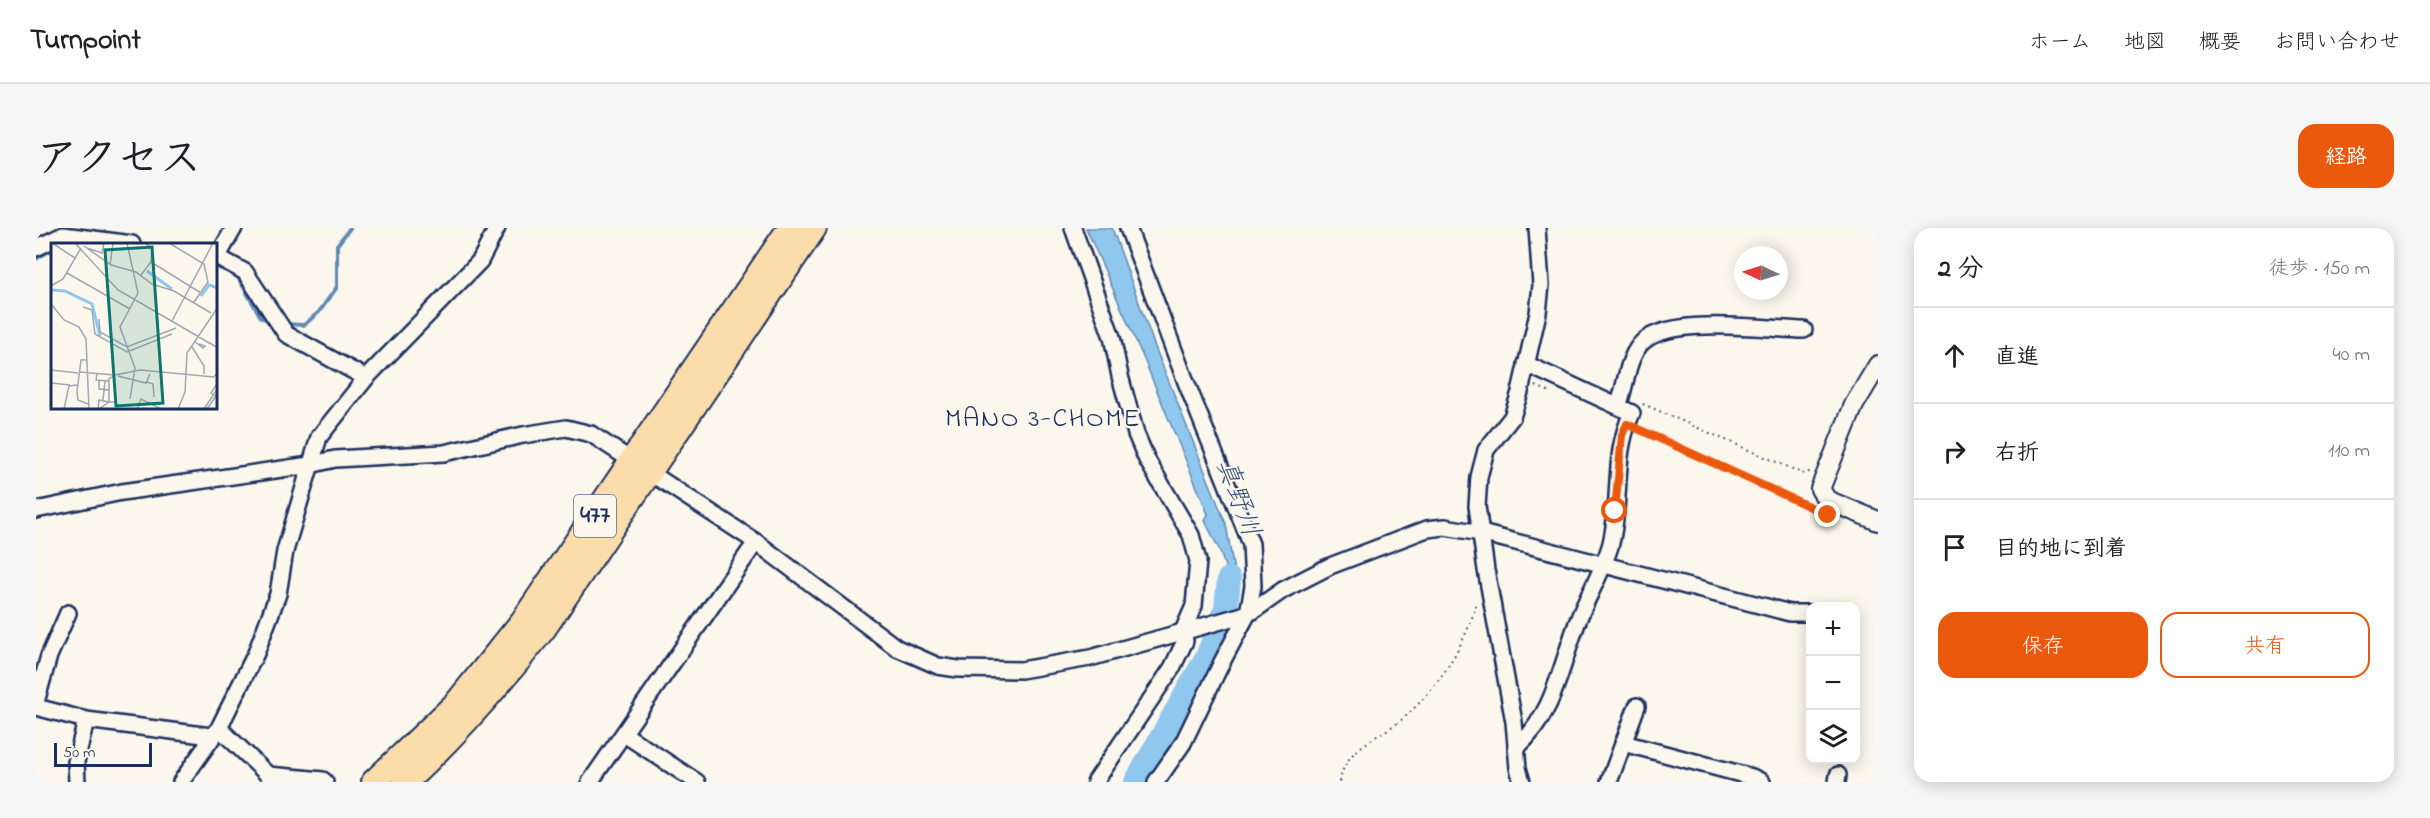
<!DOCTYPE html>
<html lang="ja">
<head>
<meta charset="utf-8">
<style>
	:root { --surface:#fff; --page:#f6f6f6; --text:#202124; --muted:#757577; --line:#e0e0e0; --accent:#ea580c }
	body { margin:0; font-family:"Indie Flower","Klee One",sans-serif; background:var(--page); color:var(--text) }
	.controls { position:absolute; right:18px; bottom:18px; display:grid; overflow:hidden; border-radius:12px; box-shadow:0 3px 15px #0003 }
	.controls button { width:54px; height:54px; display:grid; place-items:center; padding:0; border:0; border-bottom:2px solid var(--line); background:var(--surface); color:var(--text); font:30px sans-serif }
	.compass { position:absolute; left:1698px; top:18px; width:54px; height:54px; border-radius:50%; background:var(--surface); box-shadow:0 3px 15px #0003; rotate:274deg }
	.scale { position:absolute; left:18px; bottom:15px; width:98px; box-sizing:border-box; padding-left:6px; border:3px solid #1b2f5e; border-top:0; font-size:16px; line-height:21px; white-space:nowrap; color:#1b2f5e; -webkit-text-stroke:4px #fbf7ec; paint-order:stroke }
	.stop { position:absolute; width:18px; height:18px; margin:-14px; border:4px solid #ea580c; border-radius:50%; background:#fff }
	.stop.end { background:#ea580c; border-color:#fff; box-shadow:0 2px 6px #0008 }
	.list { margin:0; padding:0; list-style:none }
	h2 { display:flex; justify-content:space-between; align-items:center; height:78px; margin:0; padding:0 24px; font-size:26px }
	h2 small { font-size:20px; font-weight:400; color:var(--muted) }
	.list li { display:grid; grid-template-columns:39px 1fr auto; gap:18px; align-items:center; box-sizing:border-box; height:96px; padding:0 24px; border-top:2px solid var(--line) }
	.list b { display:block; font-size:22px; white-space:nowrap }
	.list em { font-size:20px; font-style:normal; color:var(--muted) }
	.actions { display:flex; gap:12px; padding:18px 24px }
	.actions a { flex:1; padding:14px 0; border:2px solid var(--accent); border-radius:18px; text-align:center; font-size:21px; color:var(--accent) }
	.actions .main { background:var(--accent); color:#fff }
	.icon { flex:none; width:33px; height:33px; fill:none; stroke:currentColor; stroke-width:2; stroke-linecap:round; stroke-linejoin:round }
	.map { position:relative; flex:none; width:1842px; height:554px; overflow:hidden; border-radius:18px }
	header { display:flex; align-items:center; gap:36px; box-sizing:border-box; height:84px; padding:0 30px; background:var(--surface); border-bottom:2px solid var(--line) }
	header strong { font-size:28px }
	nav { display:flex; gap:33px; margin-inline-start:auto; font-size:21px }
	.intro { display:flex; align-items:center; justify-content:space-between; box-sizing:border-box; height:144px; padding:0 36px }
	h1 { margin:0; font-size:42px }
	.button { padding:15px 27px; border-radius:18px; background:var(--accent); color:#fff; font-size:21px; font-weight:700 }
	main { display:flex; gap:36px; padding:0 36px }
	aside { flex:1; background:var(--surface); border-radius:18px; box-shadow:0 3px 15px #0003 }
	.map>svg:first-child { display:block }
	.water { fill:#90c7ef; stroke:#618ab5; stroke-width:1.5 }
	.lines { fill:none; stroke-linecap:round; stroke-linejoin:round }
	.stream { stroke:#618ab5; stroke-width:4 }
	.river { stroke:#90c7ef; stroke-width:24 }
	.minor-casing { stroke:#1b2f5e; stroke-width:20 }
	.tertiary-casing { stroke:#1b2f5e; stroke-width:22 }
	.trunk-casing { stroke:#1b2f5e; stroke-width:28 }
	.path { stroke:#1b2f5e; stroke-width:2; stroke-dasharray:1.5 4.5; stroke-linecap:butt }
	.minor { stroke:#fbf7ec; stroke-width:15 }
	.tertiary { stroke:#fbf7ec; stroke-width:18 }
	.trunk { stroke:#fbddab; stroke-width:24 }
	.route { stroke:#ea580c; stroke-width:8 }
	.labels { text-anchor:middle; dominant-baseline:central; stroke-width:4.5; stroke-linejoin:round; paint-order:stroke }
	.shield { fill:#fbf7ec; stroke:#5e6b89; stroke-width:1.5 }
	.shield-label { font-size:24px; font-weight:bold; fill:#1b2f5e }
	.neighbourhood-label { font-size:27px; letter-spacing:1.5px; fill:#1b2f5e; stroke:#fbf7ec }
	.water-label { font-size:27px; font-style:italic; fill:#385582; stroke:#fbf7ec }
	.inset-river { fill:none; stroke:#90c7ef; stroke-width:3 }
	.inset-road { fill:none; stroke:#a1a7b3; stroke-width:1.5 }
	.view { fill:#0f766e; fill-opacity:0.15; stroke:#0f766e; stroke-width:3 }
	.inset-edge { fill:none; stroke:#1b2f5e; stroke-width:3 }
</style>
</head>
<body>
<header>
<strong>Turnpoint</strong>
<nav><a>ホーム</a><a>地図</a><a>概要</a><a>お問い合わせ</a></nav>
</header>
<div class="intro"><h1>アクセス</h1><a class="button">経路</a></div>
<main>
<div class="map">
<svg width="1842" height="554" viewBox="0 0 1842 554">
	<rect width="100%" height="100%" fill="#fbf7ec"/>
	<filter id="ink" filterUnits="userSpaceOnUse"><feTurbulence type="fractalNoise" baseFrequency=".0167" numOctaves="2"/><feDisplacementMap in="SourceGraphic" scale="12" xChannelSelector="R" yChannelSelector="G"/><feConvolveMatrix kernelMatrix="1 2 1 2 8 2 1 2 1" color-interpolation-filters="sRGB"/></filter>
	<g filter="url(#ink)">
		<polygon class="water" points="1050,0 1076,0 1119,119 1190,296 1199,349 1193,383 1185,385 1190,341 1183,321 1169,293 1172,286 1107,129"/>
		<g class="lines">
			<g class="stream">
				<polyline points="0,31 16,21"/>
				<polyline points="180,39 200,46 225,89 236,94"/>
				<polyline points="249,96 268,97 283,84 301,59 301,17 314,0"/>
			</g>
			<polyline class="river" points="1100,554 1171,429 1190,380 1193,351"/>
			<g class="minor-casing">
				<g id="minor">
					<polyline points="1037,0 1076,109 1084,148 1100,206 1111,232 1155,307 1162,333 1158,378 1147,403 1149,413 1136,440 1059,554"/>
					<polyline points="1092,0 1150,154 1215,316 1217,358 1212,385 1186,434 1147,515 1120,554"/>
					<polyline points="0,20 27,7 96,16"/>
					<polyline points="180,28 209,44 250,106 330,150"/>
					<polyline points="182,28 198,0"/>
					<path d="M1582,178C1590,159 1590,135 1603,118C1626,86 1730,101 1768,102"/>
					<polyline points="0,282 86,264 274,237 299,231 408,225 487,207 530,200 555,206 720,314 861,420 902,438 922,441 985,442 1054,430 1203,388 1217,383 1247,362 1294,338 1391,301 1409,299 1445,305 1754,385 1774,385"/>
					<polyline points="0,474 13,428 32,385"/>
					<polyline points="0,479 50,492 175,508"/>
					<polyline points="183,500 232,547 287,552 289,554"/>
					<polyline points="588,506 661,554"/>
					<polyline points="1587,515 1716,549 1726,554"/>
					<path d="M1480,520C1519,487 1525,435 1543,390C1553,365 1568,341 1575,315C1586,271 1576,227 1596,185L1490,136"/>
					<polyline points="41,554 40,534 50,492"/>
					<polyline points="145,554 183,500 220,425 242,366 249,323 283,209 330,150 444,33 461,0"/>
					<polyline points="554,554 720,314"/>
					<polyline points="1486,554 1482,540 1478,494 1450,342 1441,278 1443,249 1450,222 1476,189 1484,164 1502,85 1505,57 1501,0"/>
					<polyline points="1573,554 1601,478"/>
					<polyline points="1801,554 1802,547"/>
				</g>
			</g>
			<g class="tertiary-casing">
				<polyline id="tertiary" points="1842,137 1818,177 1784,261 1791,272 1842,293"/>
			</g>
			<g class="trunk-casing">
				<g id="trunk">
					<polyline points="338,554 420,476 487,393 754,0"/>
					<path d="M369,554C420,507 465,455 508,400L778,0"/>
				</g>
			</g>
			<g class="path">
				<polyline points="1500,158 1514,164"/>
				<polyline points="1607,176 1768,246 1775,243"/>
				<polyline points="1605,203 1778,281"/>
				<path d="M1304,554C1308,518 1347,509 1370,488C1404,457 1429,417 1441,374"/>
			</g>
			<use href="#minor" class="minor"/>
			<use href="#tertiary" class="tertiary"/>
			<use href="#trunk" class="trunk"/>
		</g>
	</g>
	<g class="lines" filter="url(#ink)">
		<polyline class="route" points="1579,283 1586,207 1591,196 1792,287"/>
	</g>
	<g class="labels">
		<rect class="shield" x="538" y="267" width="42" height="42" rx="4.5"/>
		<g class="shield-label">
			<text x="559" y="288">477</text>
		</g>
		<g class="neighbourhood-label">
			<text x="1007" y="191">MANO 3-CHOME</text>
		</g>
		<g class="water-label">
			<text transform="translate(1201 270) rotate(70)">真野川</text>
		</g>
	</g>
	<g transform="translate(15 15)">
		<rect width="166" height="166" fill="#fbf7ec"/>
		<path class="inset-river" d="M96,28L121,46M0,47L14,48L41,61L49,93M150,53L158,42L167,45"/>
		<path class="inset-road" d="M1,0L24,15M24,0L67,47L167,105M76,0L87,50L69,84L84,125L79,156M118,0L153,21L157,39L143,59M33,3L60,22L85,29L101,41L123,48L160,70M36,5L51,10L53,0M100,19L150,50M59,22L62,0M16,30L79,66M90,32L100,19L101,6L94,0M0,43L12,36L30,5M0,61L13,77L28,84L35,96L38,166M32,64L41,67L44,91L76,109L121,91M48,76L49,89L76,104L125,85M121,78L162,0M143,98L152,105L154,103L148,101M141,104L153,123V131M36,117H30L26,149L27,157L37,161M0,127L27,130M28,129L64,132M46,130L45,137L58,138M67,133L95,140L99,131M48,138V146L59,147M96,139L102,141L103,154M167,139L160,150L167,155M0,140L19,142M52,157L54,138M13,166L18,143L26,142M47,166L48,157L58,159V136L64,132L89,127L163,134L167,129M48,166L58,159H66M86,166L90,156L110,166M127,166L134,149L136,110L167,64M153,166L167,145M156,166L167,150"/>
		<path class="view" d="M101,4L112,160L65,163L54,7Z"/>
		<rect width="166" height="166" class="inset-edge"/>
	</g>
</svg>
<div class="controls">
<button>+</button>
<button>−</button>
<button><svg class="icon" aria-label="layers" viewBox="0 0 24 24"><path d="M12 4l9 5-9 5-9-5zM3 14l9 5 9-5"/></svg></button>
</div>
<svg class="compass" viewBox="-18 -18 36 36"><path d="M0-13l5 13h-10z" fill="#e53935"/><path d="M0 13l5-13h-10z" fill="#757577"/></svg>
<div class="scale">50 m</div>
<div class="stop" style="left:1579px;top:283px"></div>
<div class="stop end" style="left:1792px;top:287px"></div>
</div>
<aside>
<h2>2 分<small>徒歩 · 150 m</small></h2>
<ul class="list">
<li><svg class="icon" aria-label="ahead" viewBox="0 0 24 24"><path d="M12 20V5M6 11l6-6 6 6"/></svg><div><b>直進</b></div><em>40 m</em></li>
<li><svg class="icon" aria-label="right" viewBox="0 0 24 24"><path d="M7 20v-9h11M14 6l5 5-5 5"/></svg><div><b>右折</b></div><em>110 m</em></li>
<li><svg class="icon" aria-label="arrive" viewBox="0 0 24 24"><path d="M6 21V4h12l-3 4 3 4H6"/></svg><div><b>目的地に到着</b></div></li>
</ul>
<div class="actions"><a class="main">保存</a><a>共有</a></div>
</aside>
</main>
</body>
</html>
